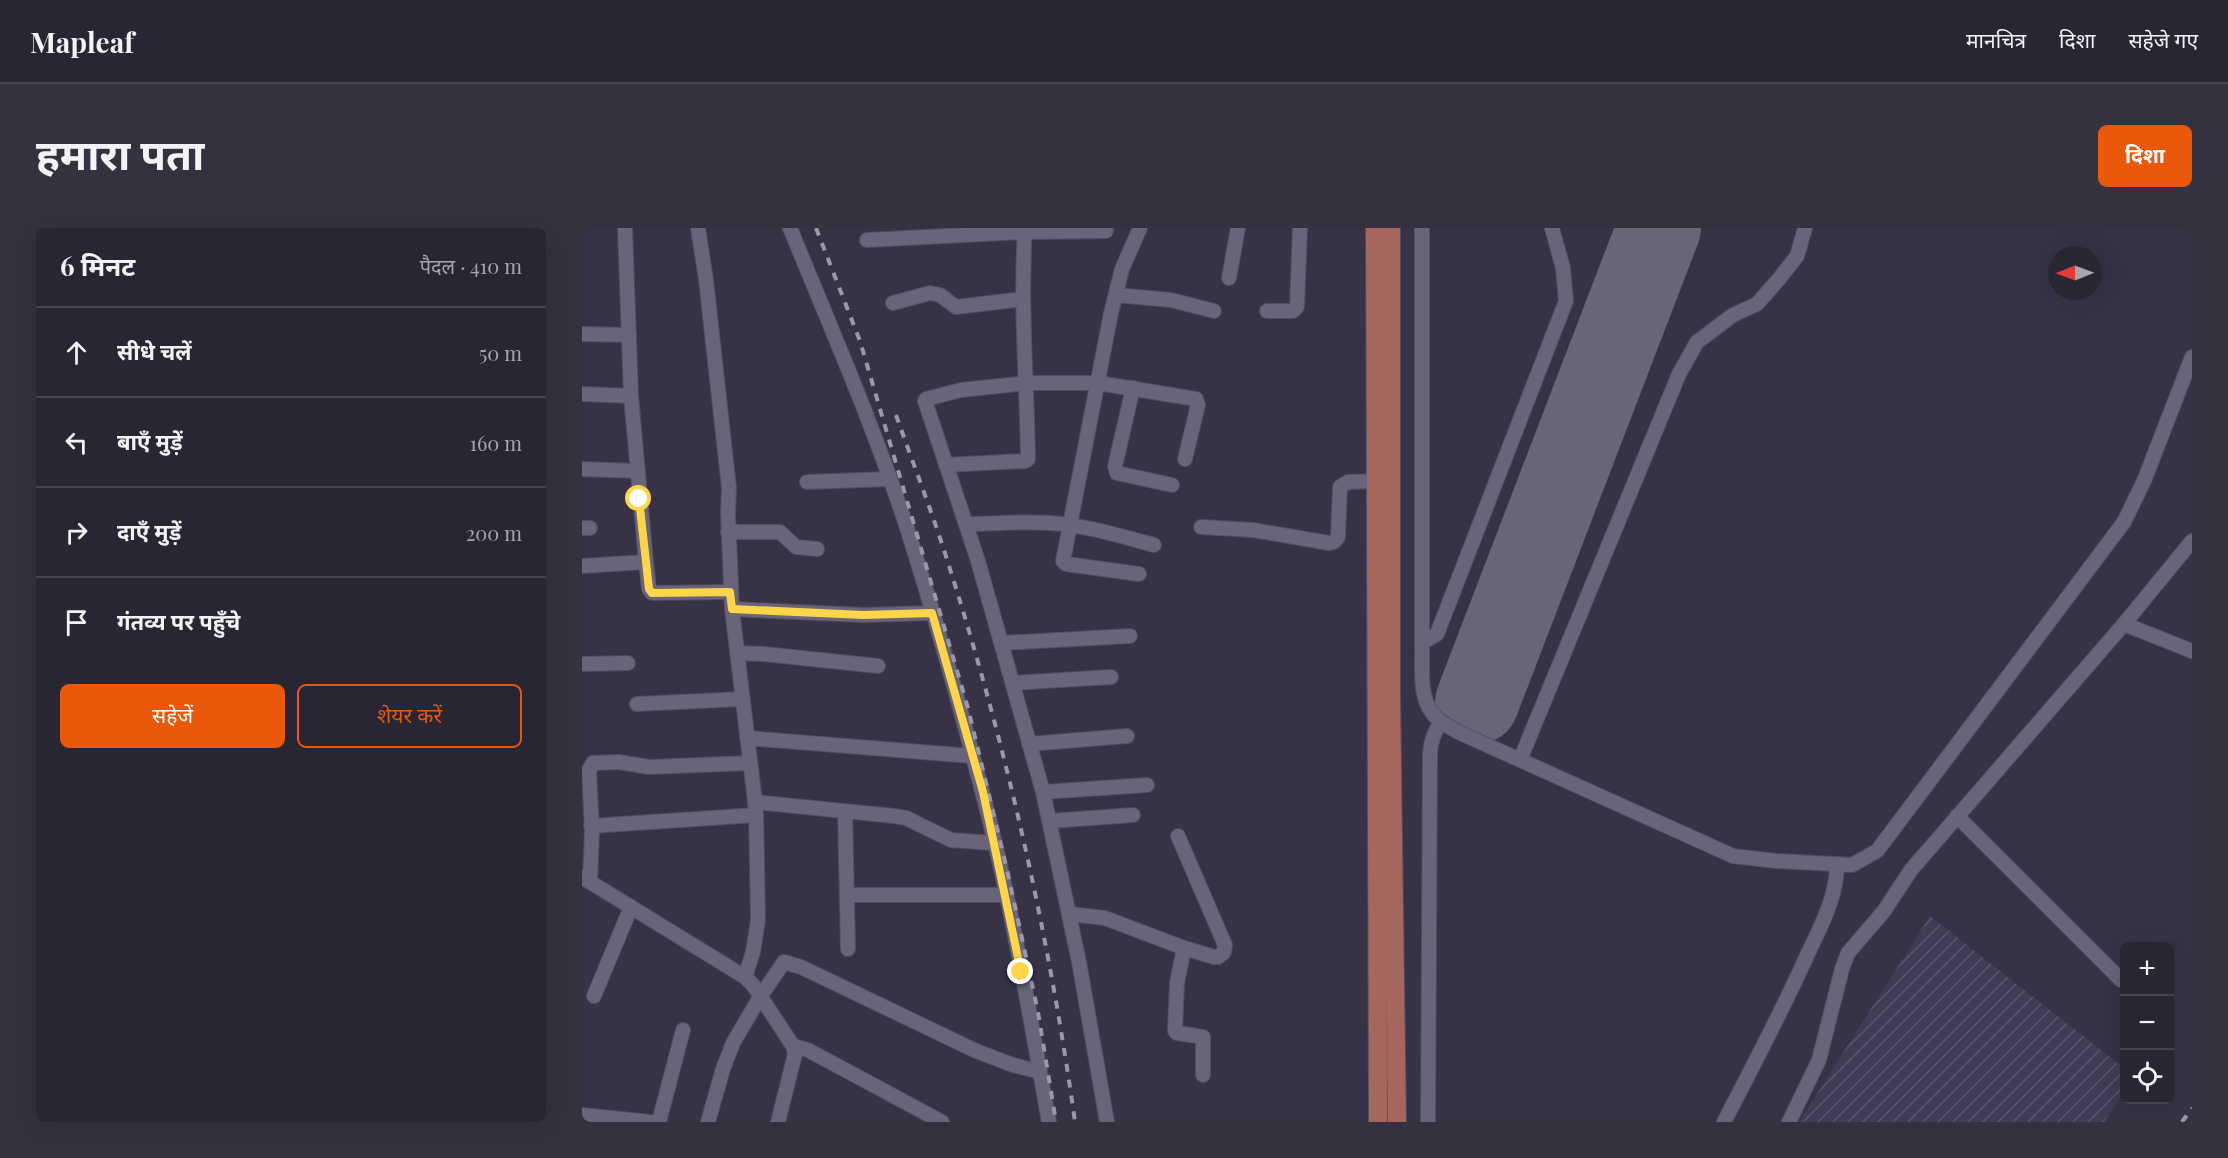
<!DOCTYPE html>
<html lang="hi">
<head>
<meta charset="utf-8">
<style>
	:root { --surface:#292634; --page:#353240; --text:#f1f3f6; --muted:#a5a5ac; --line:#45434f; --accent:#ea580c }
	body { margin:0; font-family:"Playfair Display","Noto Sans Devanagari",serif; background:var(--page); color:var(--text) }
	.controls { position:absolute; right:18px; bottom:18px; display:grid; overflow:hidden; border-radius:9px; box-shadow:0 6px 24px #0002 }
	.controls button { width:54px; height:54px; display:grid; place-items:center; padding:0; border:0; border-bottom:2px solid var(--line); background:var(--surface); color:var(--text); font:30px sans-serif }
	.compass { position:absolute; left:1466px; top:18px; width:54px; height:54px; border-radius:50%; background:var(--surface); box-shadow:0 6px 24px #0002; rotate:269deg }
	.stop { position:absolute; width:18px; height:18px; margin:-14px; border:4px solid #ffd54a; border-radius:50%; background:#fff }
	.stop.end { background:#ffd54a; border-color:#fff; box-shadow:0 2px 6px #0008 }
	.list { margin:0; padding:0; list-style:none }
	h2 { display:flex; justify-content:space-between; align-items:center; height:78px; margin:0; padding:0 24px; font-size:26px }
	h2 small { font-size:20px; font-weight:400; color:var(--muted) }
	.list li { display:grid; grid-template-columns:39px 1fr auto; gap:18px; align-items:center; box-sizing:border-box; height:90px; padding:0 24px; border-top:2px solid var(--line) }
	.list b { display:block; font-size:22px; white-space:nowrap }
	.list em { font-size:20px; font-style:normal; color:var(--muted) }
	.actions { display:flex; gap:12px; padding:18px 24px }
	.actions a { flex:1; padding:14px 0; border:2px solid var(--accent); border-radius:9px; text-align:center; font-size:21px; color:var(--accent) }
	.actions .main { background:var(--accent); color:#fff }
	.icon { flex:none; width:33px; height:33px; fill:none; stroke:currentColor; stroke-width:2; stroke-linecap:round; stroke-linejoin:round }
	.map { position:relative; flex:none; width:1610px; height:894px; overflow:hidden; border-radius:9px }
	header { display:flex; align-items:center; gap:36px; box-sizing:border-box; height:84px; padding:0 30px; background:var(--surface); border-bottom:2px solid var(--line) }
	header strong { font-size:28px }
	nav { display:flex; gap:33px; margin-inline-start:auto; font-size:21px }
	.intro { display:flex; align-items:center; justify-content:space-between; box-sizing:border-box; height:144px; padding:0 36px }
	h1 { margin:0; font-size:42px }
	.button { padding:15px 27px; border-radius:9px; background:var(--accent); color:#fff; font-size:21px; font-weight:700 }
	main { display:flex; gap:36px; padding:0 36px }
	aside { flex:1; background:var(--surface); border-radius:9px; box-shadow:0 6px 24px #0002 }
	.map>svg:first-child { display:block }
	.industrial { fill:url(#industrial-furrows) }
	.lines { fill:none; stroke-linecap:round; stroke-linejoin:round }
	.runway { stroke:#696576; stroke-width:84 }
	.minor-casing { stroke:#524e5e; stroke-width:16 }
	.major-casing { stroke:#524e5e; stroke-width:20 }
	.minor { stroke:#69647a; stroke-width:14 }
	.major { stroke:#a5665e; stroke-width:18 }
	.rail { stroke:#9b98a7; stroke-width:4; stroke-dasharray:8 8; stroke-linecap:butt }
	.route { stroke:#ffd54a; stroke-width:8 }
</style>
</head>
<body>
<header>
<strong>Mapleaf</strong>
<nav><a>मानचित्र</a><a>दिशा</a><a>सहेजे गए</a></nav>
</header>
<div class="intro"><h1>हमारा पता</h1><a class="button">दिशा</a></div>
<main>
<aside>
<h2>6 मिनट<small>पैदल · 410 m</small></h2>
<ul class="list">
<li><svg class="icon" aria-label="ahead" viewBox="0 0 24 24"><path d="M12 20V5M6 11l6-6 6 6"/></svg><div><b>सीधे चलें</b></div><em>50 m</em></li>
<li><svg class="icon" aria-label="left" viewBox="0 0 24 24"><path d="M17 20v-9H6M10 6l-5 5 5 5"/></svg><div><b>बाएँ मुड़ें</b></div><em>160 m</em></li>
<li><svg class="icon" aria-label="right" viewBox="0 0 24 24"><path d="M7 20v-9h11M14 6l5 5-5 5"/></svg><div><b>दाएँ मुड़ें</b></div><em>200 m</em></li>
<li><svg class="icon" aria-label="arrive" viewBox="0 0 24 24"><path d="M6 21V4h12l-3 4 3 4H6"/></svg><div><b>गंतव्य पर पहुँचे</b></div></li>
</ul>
<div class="actions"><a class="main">सहेजें</a><a>शेयर करें</a></div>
</aside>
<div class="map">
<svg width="1610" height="894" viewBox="0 0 1610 894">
	<defs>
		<pattern id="industrial-furrows" width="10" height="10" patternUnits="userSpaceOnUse" patternTransform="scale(1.5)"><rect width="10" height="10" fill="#413b55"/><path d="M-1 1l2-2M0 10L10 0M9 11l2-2" fill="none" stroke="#5c566d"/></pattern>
	</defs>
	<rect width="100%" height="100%" fill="#373246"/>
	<polygon class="industrial" points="1348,688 1542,840 1542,864 1522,894 1217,894"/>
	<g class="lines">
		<polyline class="runway" points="895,474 1077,0"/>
		<g class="minor-casing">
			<g id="minor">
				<polyline points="43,0 49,168 64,334"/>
				<polyline points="116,0 124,52 147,260 146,285 150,381 174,582 176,692 171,724 163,749"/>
				<path d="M208,0C248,98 291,196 324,297C352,385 377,474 400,563C429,672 447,784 467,894"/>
				<path d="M840,0V415C841,440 835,474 856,491C862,496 869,500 876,504L1151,628L1194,633L1270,637L1295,623L1542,294L1562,253L1610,129"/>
				<polyline points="285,12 443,4 524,3"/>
				<polyline points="647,50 656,0"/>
				<polyline points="534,67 589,72 632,83"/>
				<polyline points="311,75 348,65 358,67 374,79 441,71"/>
				<polyline points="685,83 711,83 715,79 718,0"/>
				<polyline points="0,106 47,107"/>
				<polyline points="551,160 533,238 535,245 590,257"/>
				<polyline points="0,166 49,168"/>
				<path d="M364,237L443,233L446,231C445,154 438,77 443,0"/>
				<polyline points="0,241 55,243"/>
				<polyline points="225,254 307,251"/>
				<path d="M384,296C411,296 440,293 468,295C503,297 538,308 572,317"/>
				<polyline points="619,299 671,302 747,315 752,314 756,309 758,259 766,254 794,253"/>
				<polyline points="0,300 8,300"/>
				<polyline points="146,304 198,304 214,319 235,321"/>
				<polyline points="0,338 64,334 67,361 70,365 148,364"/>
				<polyline points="557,346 484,336 481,333 529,85 540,41 558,0"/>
				<polyline points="150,381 281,387 350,385"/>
				<polyline points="1542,396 1610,423"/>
				<polyline points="419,415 548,408"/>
				<polyline points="840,415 855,406 984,73 981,40 970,0"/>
				<polyline points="155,425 182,426 296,438"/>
				<polyline points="0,436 46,435"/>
				<polyline points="431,455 529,449"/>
				<polyline points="55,476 160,471"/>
				<polyline points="165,510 390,528"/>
				<polyline points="447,516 545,508"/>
				<polyline points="938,532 1097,146 1115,114 1151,87 1175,76 1197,51 1215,28 1223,0"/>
				<polyline points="461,564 565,557"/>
				<polyline points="173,574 312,588 324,590 369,612 412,615"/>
				<polyline points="263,583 266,721"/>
				<polyline points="1375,588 1539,752"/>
				<polyline points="468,593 551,587"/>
				<polyline points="9,598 174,587"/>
				<polyline points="0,649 163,749 171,757 211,818 213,826 196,894"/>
				<polyline points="8,653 10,603 7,542 11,535 37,534 67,539 168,535"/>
				<polyline points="265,667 424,667"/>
				<polyline points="487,686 523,690 602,720 632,729 636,729 642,724 643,717 596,608"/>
				<polyline points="602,720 595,755 593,803 595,805 621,809 621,847"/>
				<polyline points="12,768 49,679"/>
				<polyline points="211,818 226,822 360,894"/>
				<polyline points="0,887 68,894"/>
				<polyline points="77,894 101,802"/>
				<polyline points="126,894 141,841 151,815 178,769 202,734 219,739 394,823 431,837 458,844"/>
				<polyline points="525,894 497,734 461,564 396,333 343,173 344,171 379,162 446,155 516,155 614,171 616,177 603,231"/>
				<path d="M846,894L848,525C849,512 852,503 860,494"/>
				<path d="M1142,894C1170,840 1198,787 1223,732C1237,701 1255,671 1255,636"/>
				<polyline points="1207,894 1237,832 1260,741 1266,725 1302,683 1329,642 1542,396 1610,313"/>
			</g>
		</g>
		<g class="major-casing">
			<g id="major">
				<polyline points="793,0 796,894"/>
				<polyline points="809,0 809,467 815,894"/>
			</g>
		</g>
		<use href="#minor" class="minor"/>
		<use href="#major" class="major"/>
		<g class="rail">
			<polyline points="234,0 278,113 386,480 425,642 456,784 474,894"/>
			<path d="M314,187C332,238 352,289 368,341C425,521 467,707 493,894"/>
			<polyline points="1600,894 1610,880"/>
		</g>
	</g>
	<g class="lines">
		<polyline class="route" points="57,271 67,361 70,365 148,364 150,381 281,387 350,385 401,564 439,744"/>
	</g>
</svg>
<div class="controls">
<button>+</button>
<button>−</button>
<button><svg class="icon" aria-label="locate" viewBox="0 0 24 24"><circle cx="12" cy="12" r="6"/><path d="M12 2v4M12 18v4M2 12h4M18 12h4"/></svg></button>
</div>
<svg class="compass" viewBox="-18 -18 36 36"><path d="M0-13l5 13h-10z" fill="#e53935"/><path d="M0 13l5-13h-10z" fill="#a5a5ac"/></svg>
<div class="stop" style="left:57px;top:271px"></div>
<div class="stop end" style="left:439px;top:744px"></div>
</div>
</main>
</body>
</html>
